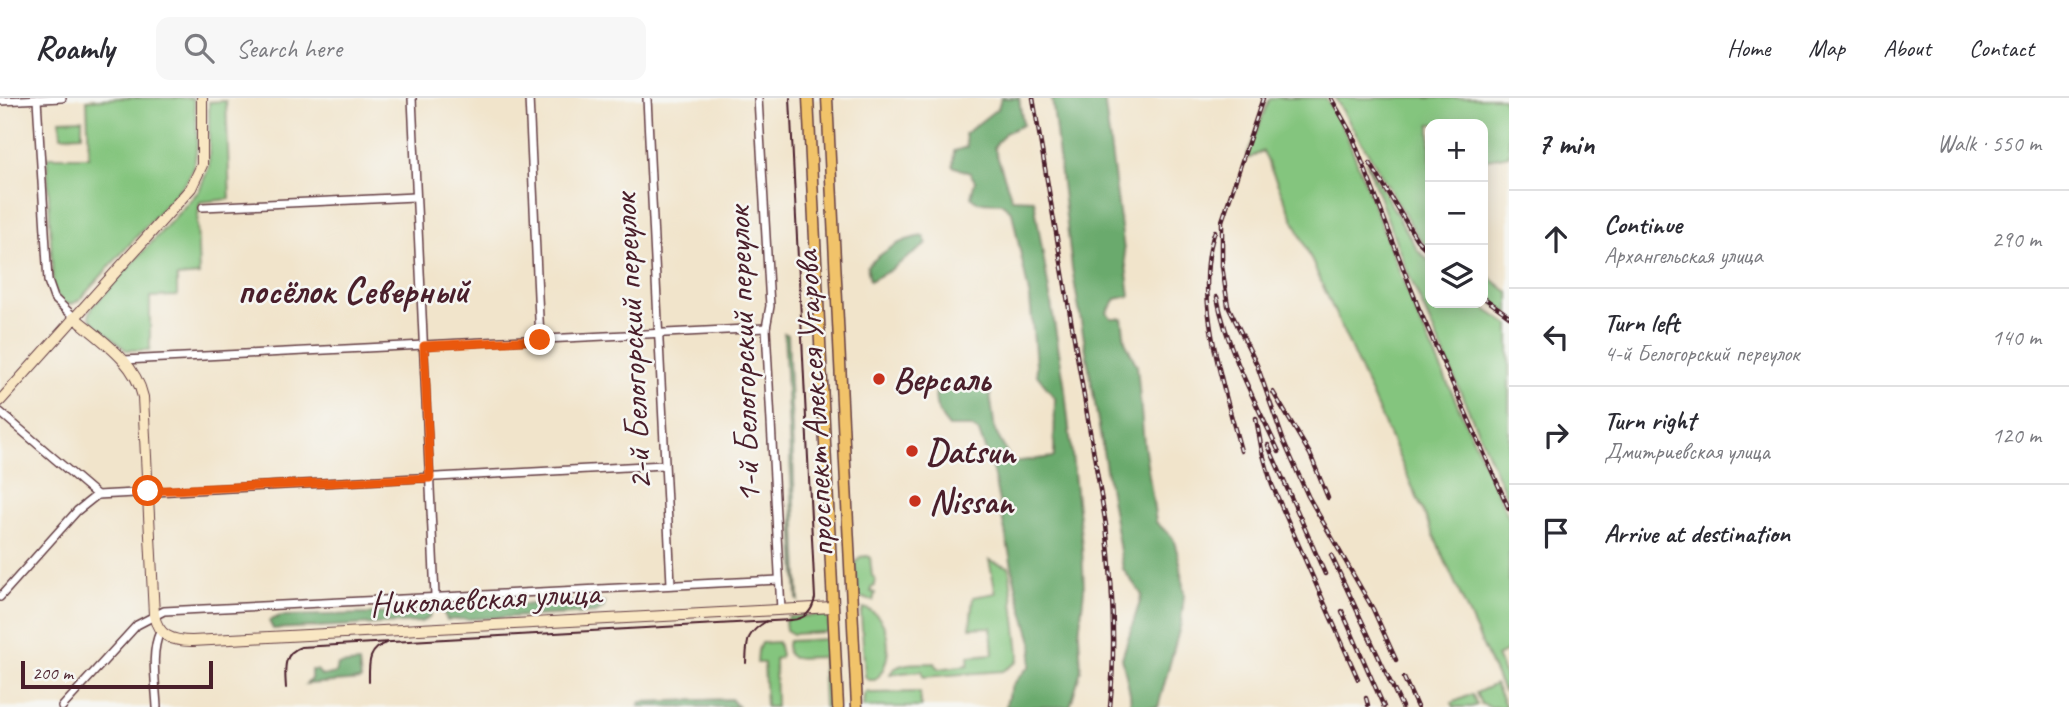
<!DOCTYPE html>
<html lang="en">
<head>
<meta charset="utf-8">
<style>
	:root { --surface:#fff; --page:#f7f7f7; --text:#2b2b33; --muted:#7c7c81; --line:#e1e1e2 }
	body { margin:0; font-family:Caveat,sans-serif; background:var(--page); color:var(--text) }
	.controls { position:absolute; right:21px; top:21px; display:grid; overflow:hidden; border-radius:14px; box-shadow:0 4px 18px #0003 }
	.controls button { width:63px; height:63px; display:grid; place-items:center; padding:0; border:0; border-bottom:2px solid var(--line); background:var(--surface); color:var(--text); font:35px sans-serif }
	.scale { position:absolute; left:21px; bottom:18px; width:192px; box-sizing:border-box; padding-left:7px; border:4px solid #4a1f2b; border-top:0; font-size:19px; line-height:24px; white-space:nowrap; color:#4a1f2b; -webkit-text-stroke:5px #f6f6f2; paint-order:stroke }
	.stop { position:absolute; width:21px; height:21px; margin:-16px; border:5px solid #ea580c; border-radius:50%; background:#fff }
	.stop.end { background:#ea580c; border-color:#fff; box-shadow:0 2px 7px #0008 }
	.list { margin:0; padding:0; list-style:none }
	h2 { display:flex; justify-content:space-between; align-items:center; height:91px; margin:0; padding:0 28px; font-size:30px }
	h2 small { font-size:23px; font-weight:400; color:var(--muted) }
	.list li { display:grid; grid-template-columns:46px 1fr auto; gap:21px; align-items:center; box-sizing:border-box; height:98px; padding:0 28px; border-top:2px solid var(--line) }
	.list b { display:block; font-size:26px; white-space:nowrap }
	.list p { margin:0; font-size:23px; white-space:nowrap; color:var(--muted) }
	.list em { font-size:23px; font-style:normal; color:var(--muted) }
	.icon { flex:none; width:38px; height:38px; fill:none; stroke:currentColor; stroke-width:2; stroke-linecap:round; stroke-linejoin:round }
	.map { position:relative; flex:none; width:1509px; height:609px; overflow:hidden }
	header { display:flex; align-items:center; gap:42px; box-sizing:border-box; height:98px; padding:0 35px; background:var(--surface); border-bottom:2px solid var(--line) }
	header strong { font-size:33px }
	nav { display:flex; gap:38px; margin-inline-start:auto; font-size:24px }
	.search { width:490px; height:63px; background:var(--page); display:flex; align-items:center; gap:18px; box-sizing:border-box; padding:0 24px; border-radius:14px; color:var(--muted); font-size:26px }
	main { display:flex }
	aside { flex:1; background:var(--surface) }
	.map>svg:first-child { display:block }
	.green { fill:#84c57e; stroke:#677254; stroke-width:2 }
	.forest { fill:#6baa6d; stroke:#5a644c; stroke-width:2 }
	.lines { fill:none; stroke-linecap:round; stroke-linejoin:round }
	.street-casing { stroke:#633d43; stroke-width:10 }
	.secondary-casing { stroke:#633d43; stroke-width:12 }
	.primary-casing { stroke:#633d43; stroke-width:13 }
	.street { stroke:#fff; stroke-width:7 }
	.secondary { stroke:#f9e7c3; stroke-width:10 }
	.primary { stroke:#f1c36a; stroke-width:10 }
	.tram { stroke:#4a1f2b; stroke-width:2 }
	.rail-casing { stroke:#4a1f2b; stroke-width:4.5 }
	.rail { stroke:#f6f6f2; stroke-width:2; stroke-dasharray:5; stroke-linecap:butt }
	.route { stroke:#ea580c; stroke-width:9 }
	.poi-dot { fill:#c8321e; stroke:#f6f6f2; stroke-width:2.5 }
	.labels { text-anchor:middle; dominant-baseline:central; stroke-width:5; stroke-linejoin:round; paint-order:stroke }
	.street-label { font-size:35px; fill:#4a1f2b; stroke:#f6f6f2 }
	.poi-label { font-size:35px; font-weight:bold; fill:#4a1f2b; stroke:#f6f6f2; text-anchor:start }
	.neighbourhood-label { font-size:37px; font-weight:bold; fill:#4a1f2b; stroke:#f6f6f2 }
</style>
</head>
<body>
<header>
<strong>Roamly</strong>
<div class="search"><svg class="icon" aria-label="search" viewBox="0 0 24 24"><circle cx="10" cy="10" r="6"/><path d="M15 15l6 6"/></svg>Search here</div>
<nav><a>Home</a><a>Map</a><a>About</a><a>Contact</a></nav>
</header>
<main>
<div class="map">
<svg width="1509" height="609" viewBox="0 0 1509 609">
	<rect width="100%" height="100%" fill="#f6f6f2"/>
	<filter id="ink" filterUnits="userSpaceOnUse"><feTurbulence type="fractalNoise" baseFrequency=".0143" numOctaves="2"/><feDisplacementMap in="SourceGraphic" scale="14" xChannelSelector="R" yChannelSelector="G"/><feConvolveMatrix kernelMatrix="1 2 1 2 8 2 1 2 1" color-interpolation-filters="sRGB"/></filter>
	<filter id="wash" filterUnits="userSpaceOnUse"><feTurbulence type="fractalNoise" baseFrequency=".00686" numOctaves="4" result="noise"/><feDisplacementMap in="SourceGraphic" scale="28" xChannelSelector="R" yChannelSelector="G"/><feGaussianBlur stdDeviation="1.57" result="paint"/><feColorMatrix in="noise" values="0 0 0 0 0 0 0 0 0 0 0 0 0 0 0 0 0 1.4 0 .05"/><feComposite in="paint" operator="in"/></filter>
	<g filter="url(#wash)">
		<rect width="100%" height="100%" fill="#f1e4cb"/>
		<g class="green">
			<path d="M119,0H193C198,25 201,64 185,85L82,199C68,214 58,203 53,187L47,59H89L87,2Z"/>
			<polygon points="1270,0 1326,0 1346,36 1414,211 1509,420 1509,552 1497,558 1508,585 1503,593 1263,53 1248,61 1247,57"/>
			<polygon points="1335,0 1503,0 1509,12 1509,57 1483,62 1483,26 1430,26 1430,152 1419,140"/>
			<polygon points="226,3 230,101 200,104 197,125 199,177 177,179 177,198 150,199 150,252 126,252 92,223 89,217 93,208 199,93 209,69 209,4"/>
			<polygon points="82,21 82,37 61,38 60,22"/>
			<polygon points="1366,63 1418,153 1430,164 1430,205 1476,205 1509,227 1509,404 1405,168"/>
			<polygon points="1483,174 1509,195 1509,216 1483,198"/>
			<polygon points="867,458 870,459 872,478 875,480 875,488 871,490 871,494 875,495 873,503 859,499 855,466 860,459"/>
			<path d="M989,462L1009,469L1019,556L1017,564L1003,573L923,579L922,573L890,576C898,562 920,566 935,565L938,571L968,567L969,558L993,556L991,529L970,530L973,499L996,495Z"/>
			<path d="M864,510C892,517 895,565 875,582H868L865,578L861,516Z"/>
			<polygon points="824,517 828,520 829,533 826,534 793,536 786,532 785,523 789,519"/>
			<polygon points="826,541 830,546 834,609 824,609 822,559 793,560 788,556 787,546 789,543"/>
			<polygon points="778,544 781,557 779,560 775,561 776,609 766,609 764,565 757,565 758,552 761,545"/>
			<polygon points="1495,586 1506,609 1491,609 1481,606 1476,595"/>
			<polygon points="868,593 870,595 920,594 921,609 863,609 864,596"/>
			<polygon points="1472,596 1477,607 1471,609 1454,609 1452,605"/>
		</g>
		<g class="forest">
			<path d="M1001,0H1019L1023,27L1005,35L994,49L1012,101L1034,102L1064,284L1082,448L1084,492L1079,536L1081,572L1070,609H1006C1008,589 1016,582 1030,568L1033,547L1017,493L993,374L979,334L971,329H949C940,319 933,306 936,293L976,288L990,295L995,333L1012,364L1054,359L1055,300L1037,277L1030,201L1012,114L1001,105L978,104L971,99L975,83L970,75L953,68L954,53L967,49L965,36L998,10Z"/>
			<polygon points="1052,0 1104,0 1130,198 1116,201 1107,214 1111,220 1122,220 1125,243 1137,268 1144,346 1156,424 1173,440 1180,464 1184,497 1181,525 1158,609 1131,609 1130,595 1122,560 1142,497 1123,471 1072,170"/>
			<path d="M923,138L927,146L889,173L870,183L867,168C884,153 900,141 923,138Z"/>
			<polygon points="784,235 788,237 799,503 797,501"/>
			<polygon points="576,504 605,505 603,511 595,515 447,522 443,514 454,510"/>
			<polygon points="402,513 431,514 429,520 421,524 273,531 269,523 280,518 372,516"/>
			<polygon points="359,565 361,582 306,586 311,581 311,572 317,572 322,578 336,575 338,567"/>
			<polygon points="731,601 738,609 638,608 641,604"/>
		</g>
	</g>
	<g filter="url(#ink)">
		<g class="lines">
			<g class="street-casing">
				<g id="street">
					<polyline points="412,0 435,498"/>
					<polyline points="529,0 540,242"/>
					<polyline points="647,0 671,486"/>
					<polyline points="758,0 770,208 766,230 781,512"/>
					<polyline points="37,1 48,183 54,200 74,219"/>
					<polyline points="0,3 62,0"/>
					<polyline points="203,109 415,99"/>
					<polyline points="124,262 766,230"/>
					<polyline points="0,314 97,397"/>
					<polyline points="0,499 77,413 97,397 664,367"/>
					<polyline points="62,609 137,527 164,513 779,482"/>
					<path d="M157,609C156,586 150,555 160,534"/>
				</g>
			</g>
			<g class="secondary-casing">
				<g id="secondary">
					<path d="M74,219C101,242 135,263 143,299L154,517C158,538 172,543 192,543L833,509"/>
					<polyline points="0,303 191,90 202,67 202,0"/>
				</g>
			</g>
			<g class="primary-casing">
				<g id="primary">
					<polyline points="808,0 838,609"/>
					<polyline points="827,0 857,609"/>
				</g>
			</g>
			<use href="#street" class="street"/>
			<use href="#secondary" class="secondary"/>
			<use href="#primary" class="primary"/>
			<g class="tram">
				<path d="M746,565C747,542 746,535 767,523"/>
				<path d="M369,584C369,567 367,551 387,545"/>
				<path d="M286,590C285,573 282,555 301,549L791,522C805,521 812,514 815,500L790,0"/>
			</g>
			<g class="rail-casing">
				<g id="rail">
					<path d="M1033,0L1106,427C1113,488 1116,548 1110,609"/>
					<polyline points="1263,0 1222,123 1222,168 1228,208 1257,267 1284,344 1308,398 1373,511 1396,562"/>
					<polyline points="1331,0 1355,42"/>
					<polyline points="1351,35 1419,211 1509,411"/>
					<polyline points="1370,65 1417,142 1430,155"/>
					<path d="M1215,133C1192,196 1224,290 1241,353"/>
					<path d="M1217,199C1228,254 1255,303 1279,354"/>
					<polyline points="1483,199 1509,218"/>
					<polyline points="1273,294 1310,356 1328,400"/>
					<polyline points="1256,320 1262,353 1272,387 1358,581"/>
					<polyline points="1268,347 1325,476"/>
					<polyline points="1331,457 1402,609"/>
					<polyline points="1342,513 1384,609"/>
					<polyline points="1404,580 1417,609"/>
					<polyline points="1366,600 1368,607"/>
				</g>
			</g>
			<use href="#rail" class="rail"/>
		</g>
	</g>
	<g class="lines" filter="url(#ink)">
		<polyline class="route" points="148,393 430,380 424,248 540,242"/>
	</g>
	<g class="poi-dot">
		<circle cx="879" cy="281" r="7"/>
		<circle cx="912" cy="353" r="7"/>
		<circle cx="915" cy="403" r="7"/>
	</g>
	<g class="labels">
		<g class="street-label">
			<text transform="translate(632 244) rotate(-93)">2-й Белогорский переулок</text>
			<text transform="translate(743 257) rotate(-92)">1-й Белогорский переулок</text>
			<text transform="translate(814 306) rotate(-93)">проспект Алексея Угарова</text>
			<text transform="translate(485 500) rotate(-3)">Николаевская улица</text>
		</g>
		<g class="poi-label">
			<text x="893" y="281">Версаль</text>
			<text x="926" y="353">Datsun</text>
			<text x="929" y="403">Nissan</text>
		</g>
		<g class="neighbourhood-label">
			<text x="353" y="192">посёлок Северный</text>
		</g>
	</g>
</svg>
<div class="controls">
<button>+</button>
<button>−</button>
<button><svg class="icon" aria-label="layers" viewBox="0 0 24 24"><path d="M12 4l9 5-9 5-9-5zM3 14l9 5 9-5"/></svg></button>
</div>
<div class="scale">200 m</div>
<div class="stop" style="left:148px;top:393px"></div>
<div class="stop end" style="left:540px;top:242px"></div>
</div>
<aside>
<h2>7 min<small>Walk · 550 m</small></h2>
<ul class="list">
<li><svg class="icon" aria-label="ahead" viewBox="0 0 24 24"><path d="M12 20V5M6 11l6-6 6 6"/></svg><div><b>Continue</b><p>Архангельская улица</p></div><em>290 m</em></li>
<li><svg class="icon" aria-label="left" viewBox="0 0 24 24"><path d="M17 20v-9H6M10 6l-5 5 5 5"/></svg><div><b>Turn left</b><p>4-й Белогорский переулок</p></div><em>140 m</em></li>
<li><svg class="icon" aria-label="right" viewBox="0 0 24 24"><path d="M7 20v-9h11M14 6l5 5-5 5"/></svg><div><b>Turn right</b><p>Дмитриевская улица</p></div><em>120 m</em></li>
<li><svg class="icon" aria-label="arrive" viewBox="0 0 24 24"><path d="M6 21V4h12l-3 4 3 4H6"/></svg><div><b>Arrive at destination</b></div></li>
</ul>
</aside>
</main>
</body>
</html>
